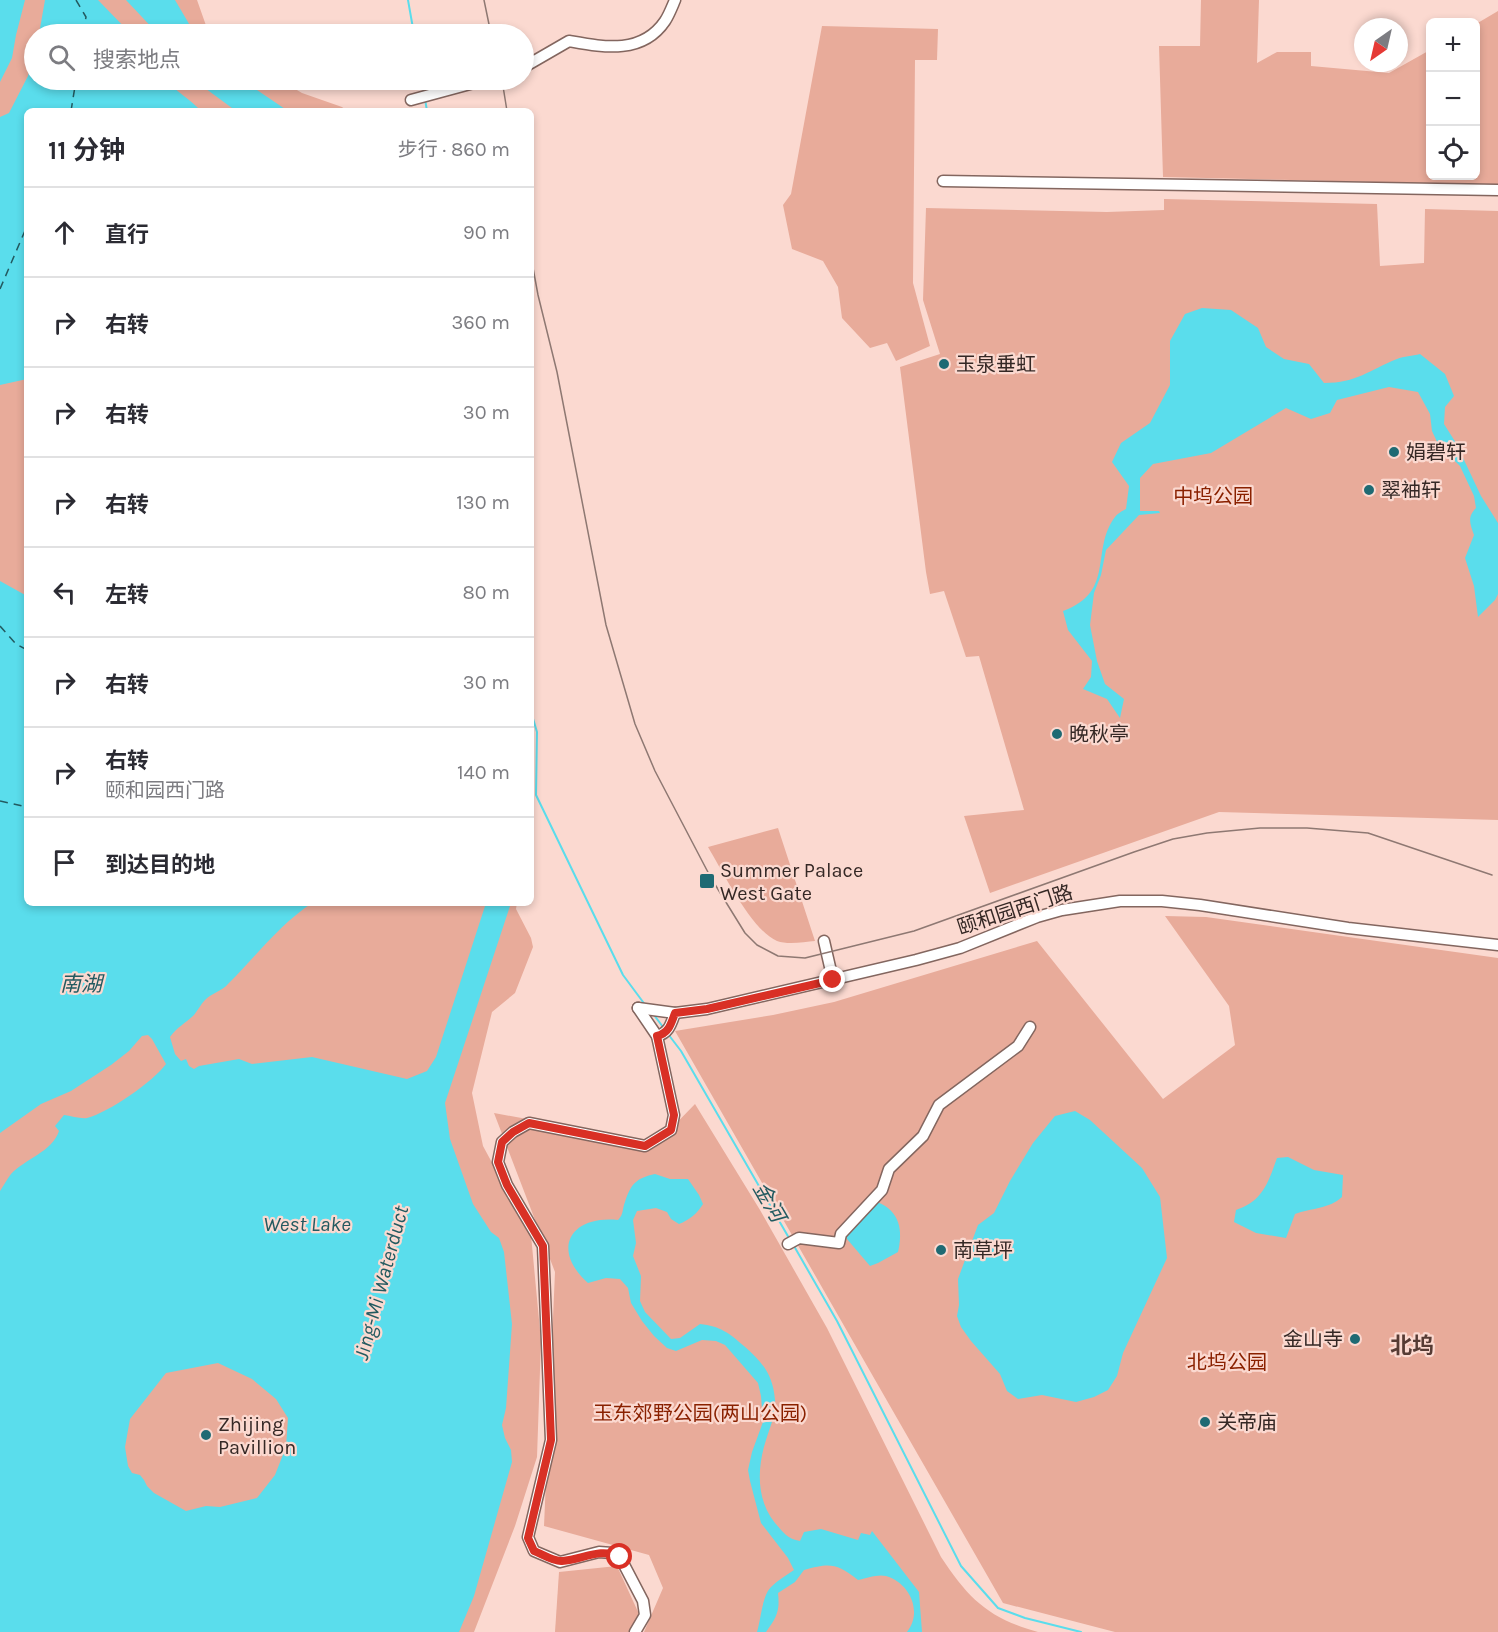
<!DOCTYPE html>
<html lang="zh">
<head>
<meta charset="utf-8">
<style>
	:root { --surface:#fff; --page:#f2f2f3; --text:#2b2b33; --muted:#7c7c81; --line:#e1e1e2 }
	body { margin:0; font-family:Karla,"Noto Sans SC",sans-serif; background:var(--page); color:var(--text) }
	.controls { position:absolute; right:18px; top:18px; display:grid; overflow:hidden; border-radius:9px; box-shadow:0 3px 9px #0003 }
	.controls button { width:54px; height:54px; display:grid; place-items:center; padding:0; border:0; border-bottom:2px solid var(--line); background:var(--surface); color:var(--text); font:30px sans-serif }
	.compass { position:absolute; left:1354px; top:18px; width:54px; height:54px; border-radius:50%; background:var(--surface); box-shadow:0 3px 9px #0003; rotate:214deg }
	.stop { position:absolute; width:18px; height:18px; margin:-14px; border:4px solid #d93025; border-radius:50%; background:#fff }
	.stop.end { background:#d93025; border-color:#fff; box-shadow:0 2px 6px #0008 }
	.list { margin:0; padding:0; list-style:none }
	h2 { display:flex; justify-content:space-between; align-items:center; height:78px; margin:0; padding:0 24px; font-size:26px }
	h2 small { font-size:20px; font-weight:400; color:var(--muted) }
	.list li { display:grid; grid-template-columns:39px 1fr auto; gap:18px; align-items:center; box-sizing:border-box; height:90px; padding:0 24px; border-top:2px solid var(--line) }
	.list b { display:block; font-size:22px; white-space:nowrap }
	.list p { margin:0; font-size:20px; white-space:nowrap; color:var(--muted) }
	.list em { font-size:20px; font-style:normal; color:var(--muted) }
	.icon { flex:none; width:33px; height:33px; fill:none; stroke:currentColor; stroke-width:2; stroke-linecap:round; stroke-linejoin:round }
	.map { position:relative; flex:none; width:1498px; height:1632px; overflow:hidden }
	.search { position:absolute; background:var(--surface); box-shadow:0 3px 9px #0003; left:24px; top:24px; width:510px; height:66px; display:flex; align-items:center; gap:15px; box-sizing:border-box; padding:0 21px; border-radius:33px; color:var(--muted); font-size:22px }
	.panel { position:absolute; background:var(--surface); box-shadow:0 3px 9px #0003; left:24px; top:108px; width:510px; height:798px; border-radius:9px }
	.map>svg:first-child { display:block }
	.green { fill:#e8ab9a }
	.water { fill:#5addec; fill-rule:evenodd }
	.lines { fill:none; stroke-linecap:round; stroke-linejoin:round }
	.stream { stroke:#5addec; stroke-width:2 }
	.ferry { stroke:#235a60; stroke-width:1.5; stroke-dasharray:8 6; stroke-linecap:butt }
	.minor-casing { stroke:#83665f; stroke-width:13 }
	.minor { stroke:#fff; stroke-width:10 }
	.tram { stroke:#8e7872; stroke-width:1.5 }
	.route { stroke:#d93025; stroke-width:8 }
	.poi-dot { fill:#1f6a73; stroke:#fbd9d0; stroke-width:2 }
	.labels { text-anchor:middle; dominant-baseline:central; stroke-width:4.5; stroke-linejoin:round; paint-order:stroke }
	.poi-label { font-size:20px; fill:#352825; stroke:#fbd9d0; text-anchor:start }
	.park-label { font-size:20px; fill:#8a2100; stroke:#fbd9d0 }
	.street-label { font-size:20px; fill:#352825; stroke:#fbd9d0 }
	.water-label { font-size:21px; font-style:italic; fill:#235a60; stroke:#fbd9d0 }
	.quarter-label { font-size:22px; font-weight:bold; fill:#563b34; stroke:#fbd9d0 }
</style>
</head>
<body>
<div class="map">
<svg width="1498" height="1632" viewBox="0 0 1498 1632">
	<rect width="100%" height="100%" fill="#fbd9d0"/>
	<g class="green">
		<polygon points="0,0 197,0 209,34 34,34 34,80 280,80 302,93 342,107 347,111 27,111 27,903 517,903 516,909 531,938 533,947 515,993 492,1012 472,1093 483,1146 531,1235 541,1341 537,1457 515,1526 474,1632 0,1632"/>
		<polygon points="1201,0 1259,0 1257,63 1277,52 1311,52 1311,66 1389,73 1430,50 1430,176 1476,176 1476,24 1498,11 1498,185 1163,177 1159,46 1200,46"/>
		<polygon points="822,26 938,29 937,60 915,60 913,283 930,346 896,361 887,343 870,348 842,318 838,287 823,261 792,249 783,205 791,194"/>
		<polygon points="1164,199 1377,204 1380,266 1424,263 1425,209 1498,211 1498,820 1219,812 990,893 964,816 1024,810 979,656 966,657 944,591 930,594 926,572 900,367 940,354 923,300 926,208 1107,212 1164,210"/>
		<path d="M778,828L815,941C804,942 788,945 777,941C752,931 723,872 708,847Z"/>
		<polygon points="1165,916 1206,917 1498,958 1498,1632 1115,1632 1003,1603 675,1031 773,1015 834,1002 1037,941 1163,1099 1235,1045 1229,1006"/>
		<path d="M695,1104L760,1210L827,1328L941,1557C969,1599 988,1618 1038,1632H644L663,1588L649,1555L544,1526L555,1272L494,1113L657,1143Z"/>
		<polygon points="617,1566 639,1614 629,1632 555,1632 559,1572"/>
	</g>
	<g class="water">
		<polygon points="0,0 25,0 16,35 12,58 0,82"/>
		<polygon points="45,0 98,0 131,34 39,34"/>
		<polygon points="126,0 175,0 195,34 158,34"/>
		<path d="M34,56V80H167C176,92 190,99 201,111H27V379L0,385V117L9,113L28,76Z"/>
		<polygon points="194,80 242,80 288,111 236,111"/>
		<path d="M1202,308L1231,310L1258,328L1266,347L1284,359L1309,364L1324,383C1357,383 1369,370 1397,359C1404,356 1412,356 1420,354L1445,374L1454,396L1445,407L1444,424L1456,443L1481,496L1498,523V594L1495,600L1478,617L1474,586L1465,558L1474,535C1470,524 1467,517 1476,508L1474,496L1460,466L1439,446L1432,431L1430,414L1418,392L1389,387L1337,400L1330,413L1311,419L1286,408L1211,453L1153,464L1140,478V511H1159L1160,513L1139,515L1106,550L1101,575L1094,593L1090,625L1097,661L1105,684L1124,699L1120,718L1107,699L1083,689L1091,677L1092,661L1068,630L1063,611C1116,592 1090,550 1115,517C1117,514 1122,511 1126,509L1129,486L1112,462L1121,443L1150,423L1170,385V341L1185,314Z"/>
		<path d="M0,581L27,596V903H312C279,925 256,956 228,984C222,991 212,993 205,1000C201,1004 198,1010 194,1015C186,1023 177,1027 170,1037L175,1054L181,1061L186,1059L189,1066L194,1069L199,1066L239,1059L252,1064L312,1057L407,1079L427,1071L436,1057L486,903H511L445,1103L450,1139L473,1204L491,1232L499,1238L504,1252L512,1324L506,1408L502,1425L505,1438L511,1450L512,1462L474,1596L459,1632H0V1191C4,1185 7,1179 11,1174C25,1159 52,1152 59,1131L55,1126L64,1115C71,1116 81,1119 87,1118C108,1113 154,1081 166,1064L152,1039L148,1035L142,1036L129,1051L111,1065L71,1091L41,1104L0,1133ZM218,1363L252,1379L276,1399L288,1418L286,1447L275,1475L257,1498L220,1507L206,1506L186,1511L154,1493L147,1486L144,1480L140,1475L132,1473L128,1466L125,1447L130,1419L166,1373Z"/>
		<polygon points="1075,1111 1090,1120 1142,1168 1160,1197 1167,1258 1123,1353 1117,1376 1108,1390 1094,1397 1076,1402 1042,1395 1018,1399 1007,1391 1000,1374 971,1341 961,1327 957,1316 959,1305 958,1279 978,1225 994,1213 1010,1181 1033,1143 1055,1116"/>
		<path d="M1288,1157L1314,1170L1343,1175L1342,1197C1329,1209 1311,1208 1295,1214L1286,1238L1256,1233L1234,1222L1236,1210C1263,1201 1268,1183 1277,1158Z"/>
		<path d="M655,1174L670,1179H688L699,1195L703,1204C697,1214 689,1220 679,1224L671,1219L667,1212L656,1208L637,1211L633,1220L636,1243L633,1256L641,1276L640,1301L645,1312L671,1339L680,1338L700,1324C720,1326 729,1333 744,1346C762,1362 773,1374 775,1400C776,1414 770,1427 766,1440C757,1468 756,1499 775,1523C783,1532 787,1539 800,1541L804,1532L821,1529L858,1540L861,1533L870,1535L872,1531L919,1592L922,1632H907C923,1612 910,1583 886,1576C878,1574 866,1578 858,1580C836,1563 830,1563 804,1570L795,1582L778,1593C780,1611 777,1617 766,1632H757C761,1619 762,1596 771,1587C778,1580 787,1575 794,1570L788,1558L761,1523L750,1481L748,1470L752,1452L763,1422L761,1396L758,1383L725,1345L716,1341L702,1340L676,1351L667,1348L654,1336L642,1321L631,1303L628,1288L620,1279L606,1278L588,1283C550,1249 571,1215 618,1220C624,1214 622,1209 625,1202C631,1183 637,1178 655,1174Z"/>
		<path d="M877,1202C900,1211 903,1230 898,1252L878,1263L870,1266L847,1239V1232Z"/>
	</g>
	<g class="lines">
		<g class="stream">
			<polyline points="408,0 414,34"/>
			<polyline points="422,80 424,93"/>
			<polyline points="425,99 427,111"/>
			<polyline points="531,712 537,732 536,795 623,975 646,1006"/>
			<polyline points="654,1015 663,1027"/>
			<polyline points="668,1034 681,1051 789,1238"/>
			<polyline points="794,1246 837,1321 961,1566 998,1608 1025,1618 1081,1632"/>
		</g>
		<g class="ferry">
			<polyline points="76,0 86,17 83,34"/>
			<polyline points="71,111 76,80"/>
			<polyline points="0,289 27,226"/>
			<polyline points="0,626 16,644 27,650"/>
			<polyline points="0,801 27,807"/>
		</g>
		<g class="minor-casing">
			<g id="minor">
				<path d="M524,67L569,41C603,47 642,55 665,21C669,15 672,7 675,0"/>
				<polyline points="411,100 485,80"/>
				<polyline points="943,181 1498,190"/>
				<polyline points="824,941 833,980"/>
				<polyline points="638,1008 675,1013 707,1009 916,960 960,948 1037,917 1062,910 1120,901 1162,901 1200,905 1348,928 1498,945"/>
				<path d="M657,1036C669,1033 671,1024 675,1013"/>
				<polyline points="788,1244 799,1238 839,1243 841,1234 882,1190 889,1169 923,1136 939,1105 1018,1046 1030,1027"/>
				<polyline points="635,1632 645,1615 643,1601 620,1557 612,1553 599,1552 560,1562 534,1551 528,1537 551,1440 543,1246 507,1185 498,1162 502,1142 513,1132 529,1123 645,1146 671,1130 674,1115 657,1036 638,1008"/>
			</g>
		</g>
		<use href="#minor" class="minor"/>
		<g class="tram">
			<polyline points="484,0 491,34"/>
			<polyline points="502,80 507,111"/>
			<polyline points="531,257 538,295 557,372 606,625 635,724 655,771 711,878 745,933 757,945 778,956 805,958 914,931 1134,852 1173,839 1207,833 1260,828 1307,828 1368,833 1492,875"/>
		</g>
	</g>
	<g class="lines">
		<path class="route" d="M620,1557C599,1547 583,1560 562,1561C554,1562 542,1554 534,1551L528,1538L551,1440L543,1246L507,1185L498,1162L502,1142L513,1132L529,1123L645,1146L671,1130L674,1115L657,1036C669,1033 671,1024 675,1013L707,1009L833,980"/>
	</g>
	<g class="poi-dot">
		<circle cx="944" cy="364" r="6"/>
		<circle cx="1394" cy="452" r="6"/>
		<circle cx="1369" cy="490" r="6"/>
		<circle cx="1057" cy="734" r="6"/>
		<rect x="699" y="873" width="16" height="16" rx="3"/>
		<circle cx="941" cy="1250" r="6"/>
		<circle cx="1355" cy="1339" r="6"/>
		<circle cx="1205" cy="1422" r="6"/>
		<circle cx="206" cy="1435" r="6"/>
	</g>
	<g class="labels">
		<g class="poi-label">
			<text x="956" y="364">玉泉垂虹</text>
			<text x="1406" y="452">娟碧轩</text>
			<text x="1381" y="490">翠袖轩</text>
			<text x="1069" y="734">晚秋亭</text>
			<text x="720" y="870">Summer Palace<tspan x="720" dy="23">West Gate</tspan></text>
			<text x="953" y="1250">南草坪</text>
			<text x="1343" y="1339" text-anchor="end">金山寺</text>
			<text x="1217" y="1422">关帝庙</text>
			<text x="218" y="1424">Zhijing<tspan x="218" dy="23">Pavillion</tspan></text>
		</g>
		<g class="park-label">
			<text x="1213" y="496">中坞公园</text>
			<text x="1227" y="1362">北坞公园</text>
			<text x="700" y="1413">玉东郊野公园(两山公园)</text>
		</g>
		<g class="street-label">
			<text transform="translate(1015 910) rotate(-18)">颐和园西门路</text>
		</g>
		<g class="water-label">
			<text x="81" y="984">南湖</text>
			<text transform="translate(769 1202) rotate(60)">金河</text>
			<text x="307" y="1224">West Lake</text>
			<text transform="translate(381 1283) rotate(-75)">Jing-Mi Waterduct</text>
		</g>
		<g class="quarter-label">
			<text x="1412" y="1346">北坞</text>
		</g>
	</g>
</svg>
<div class="controls">
<button>+</button>
<button>−</button>
<button><svg class="icon" aria-label="locate" viewBox="0 0 24 24"><circle cx="12" cy="12" r="6"/><path d="M12 2v4M12 18v4M2 12h4M18 12h4"/></svg></button>
</div>
<svg class="compass" viewBox="-18 -18 36 36"><path d="M0-13l5 13h-10z" fill="#e53935"/><path d="M0 13l5-13h-10z" fill="#7c7c81"/></svg>
<div class="stop" style="left:620px;top:1557px"></div>
<div class="stop end" style="left:833px;top:980px"></div>
<div class="search"><svg class="icon" aria-label="search" viewBox="0 0 24 24"><circle cx="10" cy="10" r="6"/><path d="M15 15l6 6"/></svg>搜索地点</div>
<section class="panel">
<h2>11 分钟<small>步行 · 860 m</small></h2>
<ul class="list">
<li><svg class="icon" aria-label="ahead" viewBox="0 0 24 24"><path d="M12 20V5M6 11l6-6 6 6"/></svg><div><b>直行</b></div><em>90 m</em></li>
<li><svg class="icon" aria-label="right" viewBox="0 0 24 24"><path d="M7 20v-9h11M14 6l5 5-5 5"/></svg><div><b>右转</b></div><em>360 m</em></li>
<li><svg class="icon" aria-label="right" viewBox="0 0 24 24"><path d="M7 20v-9h11M14 6l5 5-5 5"/></svg><div><b>右转</b></div><em>30 m</em></li>
<li><svg class="icon" aria-label="right" viewBox="0 0 24 24"><path d="M7 20v-9h11M14 6l5 5-5 5"/></svg><div><b>右转</b></div><em>130 m</em></li>
<li><svg class="icon" aria-label="left" viewBox="0 0 24 24"><path d="M17 20v-9H6M10 6l-5 5 5 5"/></svg><div><b>左转</b></div><em>80 m</em></li>
<li><svg class="icon" aria-label="right" viewBox="0 0 24 24"><path d="M7 20v-9h11M14 6l5 5-5 5"/></svg><div><b>右转</b></div><em>30 m</em></li>
<li><svg class="icon" aria-label="right" viewBox="0 0 24 24"><path d="M7 20v-9h11M14 6l5 5-5 5"/></svg><div><b>右转</b><p>颐和园西门路</p></div><em>140 m</em></li>
<li><svg class="icon" aria-label="arrive" viewBox="0 0 24 24"><path d="M6 21V4h12l-3 4 3 4H6"/></svg><div><b>到达目的地</b></div></li>
</ul>
</section>
</div>
</body>
</html>
